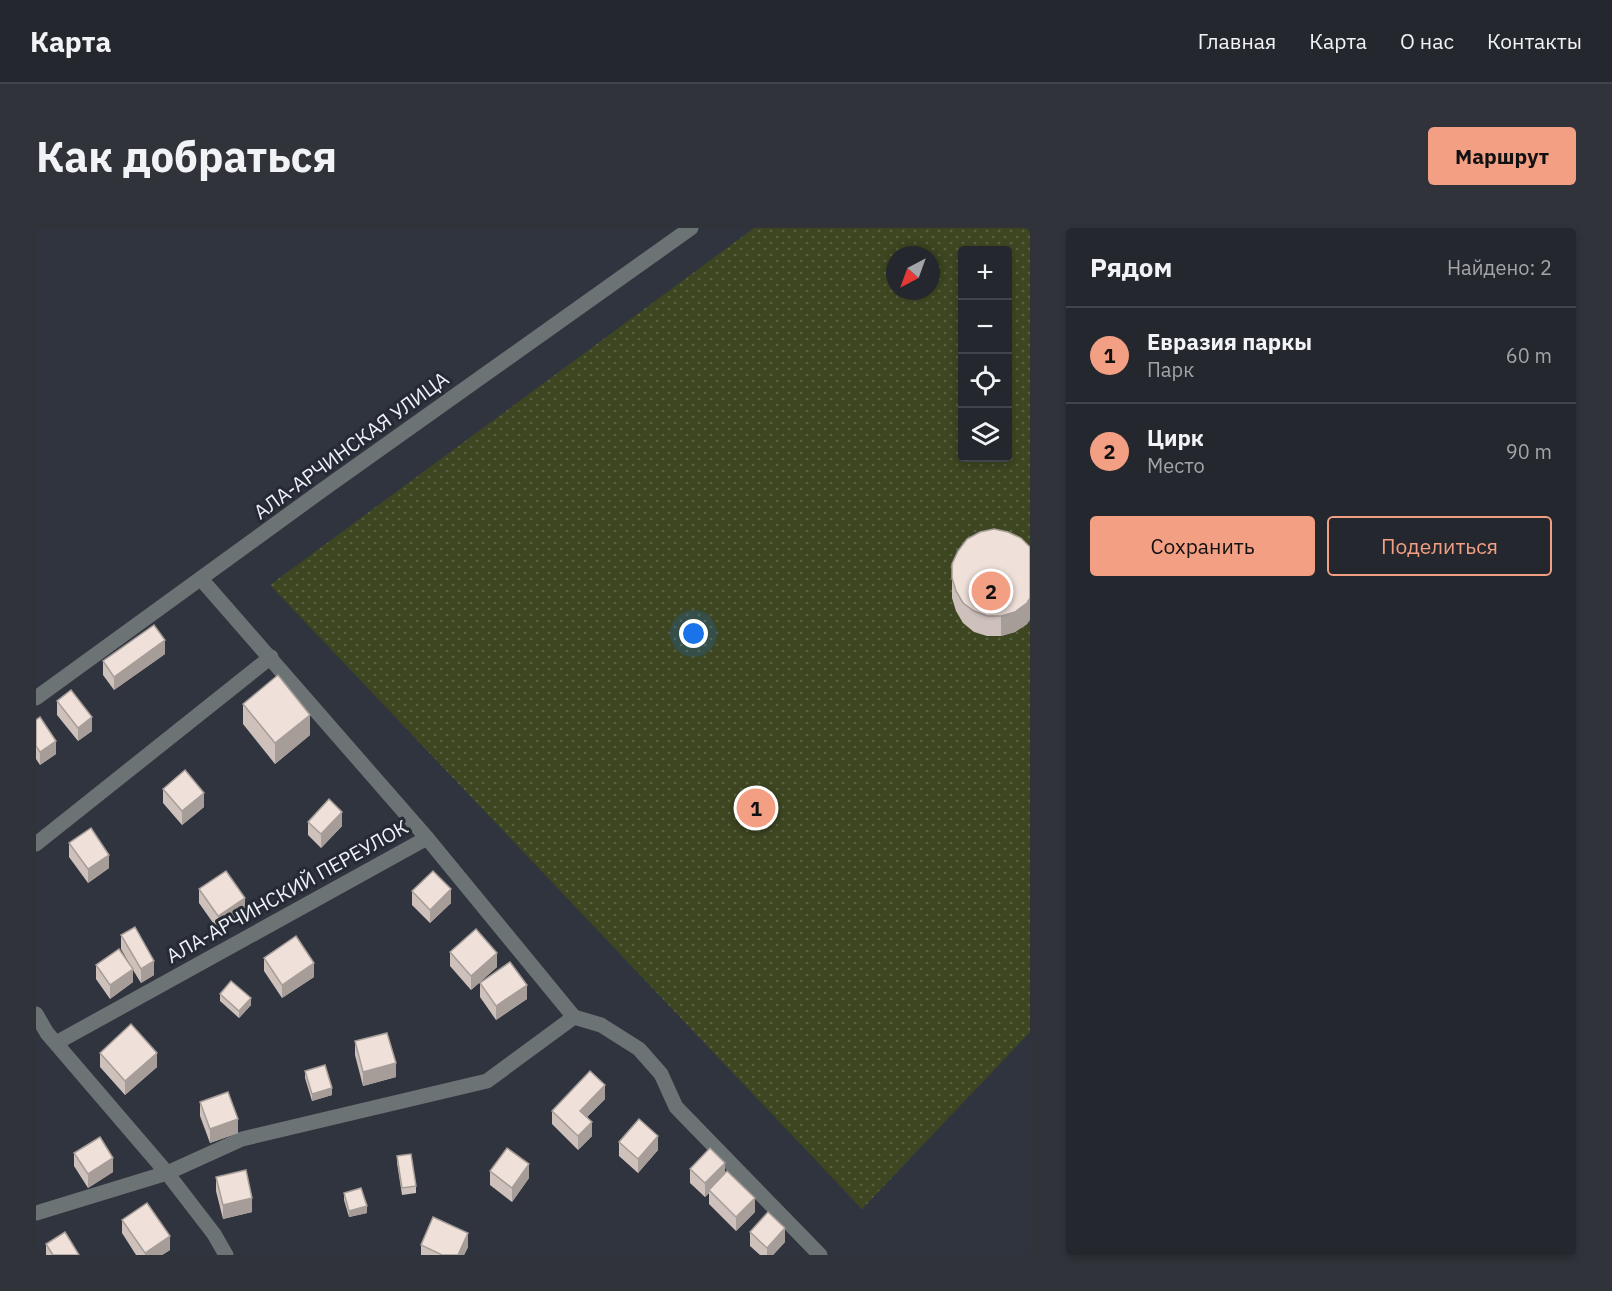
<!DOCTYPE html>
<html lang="ru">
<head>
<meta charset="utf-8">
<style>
	:root { --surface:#24272e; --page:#30333a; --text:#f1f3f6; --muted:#a3a5aa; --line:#41444a; --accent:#f39f83 }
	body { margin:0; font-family:"IBM Plex Sans",sans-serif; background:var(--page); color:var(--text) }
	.controls { position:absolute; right:18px; top:18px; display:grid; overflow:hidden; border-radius:6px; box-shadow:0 3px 9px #0003 }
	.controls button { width:54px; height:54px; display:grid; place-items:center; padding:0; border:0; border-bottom:2px solid var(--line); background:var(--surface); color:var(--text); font:30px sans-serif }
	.compass { position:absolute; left:850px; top:18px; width:54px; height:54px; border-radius:50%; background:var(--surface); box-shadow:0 3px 9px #0003; rotate:221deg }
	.you { position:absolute; left:658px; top:406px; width:21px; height:21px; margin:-15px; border:4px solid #fff; border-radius:50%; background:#1a73e8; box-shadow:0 0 0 9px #1a73e833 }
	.badge { display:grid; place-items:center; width:39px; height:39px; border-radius:50%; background:var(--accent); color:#111; font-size:20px; font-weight:700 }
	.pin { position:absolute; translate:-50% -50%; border:3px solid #fff; box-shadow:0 2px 6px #0006 }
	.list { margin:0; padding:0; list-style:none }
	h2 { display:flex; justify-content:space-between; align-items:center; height:78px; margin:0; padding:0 24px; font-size:26px }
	h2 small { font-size:20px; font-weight:400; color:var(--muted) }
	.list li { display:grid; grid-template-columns:39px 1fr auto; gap:18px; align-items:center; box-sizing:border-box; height:96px; padding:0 24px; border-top:2px solid var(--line) }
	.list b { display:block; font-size:22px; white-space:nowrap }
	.list p { margin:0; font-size:20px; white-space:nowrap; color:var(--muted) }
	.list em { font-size:20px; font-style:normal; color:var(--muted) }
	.actions { display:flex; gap:12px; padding:18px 24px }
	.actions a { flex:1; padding:14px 0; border:2px solid var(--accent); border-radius:6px; text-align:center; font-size:21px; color:var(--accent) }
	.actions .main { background:var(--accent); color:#111 }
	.icon { flex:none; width:33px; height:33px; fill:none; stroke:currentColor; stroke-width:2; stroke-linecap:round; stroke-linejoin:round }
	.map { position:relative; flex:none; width:994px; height:1027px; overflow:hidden; border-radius:6px }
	header { display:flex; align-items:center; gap:36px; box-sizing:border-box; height:84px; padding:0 30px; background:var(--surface); border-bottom:2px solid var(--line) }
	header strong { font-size:28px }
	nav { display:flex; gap:33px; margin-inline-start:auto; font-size:21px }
	.intro { display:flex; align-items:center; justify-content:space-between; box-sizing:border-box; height:144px; padding:0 36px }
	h1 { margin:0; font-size:42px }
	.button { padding:15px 27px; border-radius:6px; background:var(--accent); color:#111; font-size:21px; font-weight:700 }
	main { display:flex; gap:36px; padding:0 36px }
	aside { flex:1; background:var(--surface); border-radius:6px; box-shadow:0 3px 9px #0003 }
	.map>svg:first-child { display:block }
	.grass { fill:url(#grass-dots); fill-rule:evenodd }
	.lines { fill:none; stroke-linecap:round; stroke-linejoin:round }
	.minor { stroke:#6c7374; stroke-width:15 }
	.wall { fill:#cec1bb }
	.shaded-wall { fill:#a79d98 }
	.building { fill:#efe0d9; stroke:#a79d98; stroke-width:1.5 }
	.labels { text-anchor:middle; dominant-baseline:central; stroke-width:6; stroke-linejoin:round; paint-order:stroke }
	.street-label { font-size:20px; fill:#eef1f7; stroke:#262a34 }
</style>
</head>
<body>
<header>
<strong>Карта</strong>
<nav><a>Главная</a><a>Карта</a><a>О нас</a><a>Контакты</a></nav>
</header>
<div class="intro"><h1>Как добраться</h1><a class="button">Маршрут</a></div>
<main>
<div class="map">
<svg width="994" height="1027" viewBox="0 0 994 1027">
	<defs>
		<pattern id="grass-dots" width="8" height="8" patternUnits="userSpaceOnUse" patternTransform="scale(1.5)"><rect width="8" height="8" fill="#3d4621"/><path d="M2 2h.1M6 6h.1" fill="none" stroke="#596142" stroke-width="1.8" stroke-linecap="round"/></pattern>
	</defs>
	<rect width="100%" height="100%" fill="#30343e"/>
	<path class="grass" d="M718,0H994V804L826,981L234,357ZM927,22H972V230H927ZM859,27H895V63H859Z"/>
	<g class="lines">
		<g class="minor">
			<polyline points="165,351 391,610"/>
			<polyline points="0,470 285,263 655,0"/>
			<polyline points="0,616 235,429"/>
			<polyline points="0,786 11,805 131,945 178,1006 190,1027"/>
			<polyline points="538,789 565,797 603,821 625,846 640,879 784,1027"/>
			<polyline points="0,985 131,945 206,911 451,853 538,789 391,610 20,815"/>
		</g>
	</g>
	<g class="wall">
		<polygon points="994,319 994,391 991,396 979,404 965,408 951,408 938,404 927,395 920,383 916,370 916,350"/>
		<polygon points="129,426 78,462 67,447 67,433"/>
		<polygon points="21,473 56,503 42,513 21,487"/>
		<polygon points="207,476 274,507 239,536 207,496"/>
		<polygon points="0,492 20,526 4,537 0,531"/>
		<polygon points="127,561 168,579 146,597 127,575"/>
		<polygon points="272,594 306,598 285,620 272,607"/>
		<polygon points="33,615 73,640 52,655 33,629"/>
		<polygon points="163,661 209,684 182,702 163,675"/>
		<polygon points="376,663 415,675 394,695 376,677"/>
		<polygon points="85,707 118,747 105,755 97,742 97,754 74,771 60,751 60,737 93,735 85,721"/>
		<polygon points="414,724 461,739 435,762 414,738"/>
		<polygon points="228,730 278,749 246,770 228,743"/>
		<polygon points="444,755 491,771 460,792 444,769"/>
		<polygon points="184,766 215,777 203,790 184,773"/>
		<polygon points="319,813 360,849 327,858 319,827"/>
		<polygon points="64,825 121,839 89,867 64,839"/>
		<polygon points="269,843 296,867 276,873 269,850"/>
		<polygon points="569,871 551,889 556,908 542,922 516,896 516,883"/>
		<polygon points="164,874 202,905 174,915 164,888"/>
		<polygon points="583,914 622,922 602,945 583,928"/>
		<polygon points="38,925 77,944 52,960 38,938"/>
		<polygon points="361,928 380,958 380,965 366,967 361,935"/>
		<polygon points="654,941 689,946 719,984 700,1003 673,976 673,965 669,969 654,955"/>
		<polygon points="454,943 493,950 476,974 454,957"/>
		<polygon points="180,949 216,984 187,991 180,963"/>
		<polygon points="308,965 331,985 313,989 308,972"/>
		<polygon points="86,992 134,1022 126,1027 100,1027 86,1005"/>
		<polygon points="714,1004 749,1014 737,1027 724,1027 714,1018"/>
		<polygon points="10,1016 43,1027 10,1027"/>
		<polygon points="385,1017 432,1019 428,1027 385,1027"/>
	</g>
	<g class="shaded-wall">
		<polygon points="994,370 994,391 991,396 979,404 965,408 965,388"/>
		<polygon points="129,412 129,426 78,462 78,449"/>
		<polygon points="274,487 274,507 239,536 239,515"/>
		<polygon points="56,489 56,503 42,513 42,500"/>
		<polygon points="20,513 20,526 4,537 4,524"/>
		<polygon points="168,565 168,579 146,597 146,583"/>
		<polygon points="306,584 306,598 285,620 285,606"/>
		<polygon points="73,627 73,640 52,655 52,641"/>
		<polygon points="415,661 415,675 394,695 394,682"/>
		<polygon points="209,670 209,684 182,702 182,688"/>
		<polygon points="461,725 461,739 435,762 435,748"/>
		<polygon points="118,733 118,747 105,755 105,741"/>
		<polygon points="278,735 278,749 246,770 246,757"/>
		<polygon points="97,741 97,754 74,771 74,757"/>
		<polygon points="491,757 491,771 460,792 460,778"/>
		<polygon points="215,770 215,777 203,790 203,783"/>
		<polygon points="121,825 121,839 89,867 89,853"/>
		<polygon points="360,835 360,849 327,858 327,844"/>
		<polygon points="569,857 569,871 544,896 544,883"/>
		<polygon points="296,860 296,867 276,873 276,866"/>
		<polygon points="202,891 202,905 174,915 174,901"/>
		<polygon points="556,894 556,908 542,922 542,908"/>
		<polygon points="622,908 622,922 602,945 602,931"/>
		<polygon points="77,930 77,944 52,960 52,946"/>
		<polygon points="689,935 689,948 673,962 673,965 669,969 669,955"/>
		<polygon points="493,936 493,950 476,974 476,960"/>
		<polygon points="216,970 216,984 187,991 187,977"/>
		<polygon points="719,970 719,984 700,1003 700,989"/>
		<polygon points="331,978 331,985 313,989 313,983"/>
		<polygon points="749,1000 749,1014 737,1027 731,1027 731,1020"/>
		<polygon points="432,1005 432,1019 428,1027 422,1027"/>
		<polygon points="134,1008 134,1022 126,1027 109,1027 109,1025"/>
	</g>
	<g class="building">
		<polygon points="958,301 972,304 985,310 994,319 994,370 991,375 979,384 965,388 951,388 938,383 927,375 920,363 916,350 916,336 922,323 931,311 944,304"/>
		<polygon points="118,397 129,412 78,449 67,433"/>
		<polygon points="242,447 274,487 239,515 207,476"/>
		<polygon points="35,462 56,489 42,500 21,473"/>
		<polygon points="4,489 20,513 4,524 0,518 0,492"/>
		<polygon points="149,542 168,565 146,583 127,561"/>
		<polygon points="293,571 306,584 285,606 272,594"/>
		<polygon points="55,600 73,627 52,641 33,615"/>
		<polygon points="190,643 209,670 182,688 163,661"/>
		<polygon points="397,643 415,661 394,682 376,663"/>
		<polygon points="99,699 118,733 105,741 85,707"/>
		<polygon points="440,701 461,725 435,748 414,724"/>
		<polygon points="260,708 278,735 246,757 228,730"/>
		<polygon points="83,721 97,741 74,757 60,737"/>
		<polygon points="474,734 491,757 460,778 444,755"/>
		<polygon points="195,753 215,770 203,783 184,766"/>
		<polygon points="95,796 121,825 89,853 64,825"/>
		<polygon points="351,805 360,835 327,844 319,813"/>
		<polygon points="289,837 296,860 276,866 269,843"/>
		<polygon points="554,843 569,857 544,883 556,894 542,908 516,883"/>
		<polygon points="192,864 202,891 174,901 164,874"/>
		<polygon points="603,891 622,908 602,931 583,914"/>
		<polygon points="64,909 77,930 52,946 38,925"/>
		<polygon points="471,920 493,936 476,960 454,943"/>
		<polygon points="674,920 689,935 669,955 654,941"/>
		<polygon points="375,926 380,958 366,960 361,928"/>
		<polygon points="210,942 216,970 187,977 180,949"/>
		<polygon points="691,943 719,970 700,989 673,962"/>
		<polygon points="325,960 331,978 313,983 308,965"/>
		<polygon points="111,975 134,1008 109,1025 86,992"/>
		<polygon points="732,984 749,1000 731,1020 714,1004"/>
		<polygon points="397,989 432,1005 422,1027 406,1027 385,1017"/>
		<polygon points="29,1004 43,1027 17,1027 10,1016"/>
	</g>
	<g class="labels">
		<g class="street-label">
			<text transform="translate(315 217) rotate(-36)">АЛА-АРЧИНСКАЯ УЛИЦА</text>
			<text transform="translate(251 663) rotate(-29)">АЛА-АРЧИНСКИЙ ПЕРЕУЛОК</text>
		</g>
	</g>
</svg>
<div class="controls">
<button>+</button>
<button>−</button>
<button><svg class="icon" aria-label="locate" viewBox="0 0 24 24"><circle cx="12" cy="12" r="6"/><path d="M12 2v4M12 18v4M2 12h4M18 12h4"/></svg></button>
<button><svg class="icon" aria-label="layers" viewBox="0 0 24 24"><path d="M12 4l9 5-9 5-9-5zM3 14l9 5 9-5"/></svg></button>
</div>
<svg class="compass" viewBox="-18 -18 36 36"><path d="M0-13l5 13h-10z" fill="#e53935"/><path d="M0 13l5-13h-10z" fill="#a3a5aa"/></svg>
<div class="you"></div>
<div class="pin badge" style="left:720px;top:580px">1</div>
<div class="pin badge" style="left:955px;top:363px">2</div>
</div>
<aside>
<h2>Рядом<small>Найдено: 2</small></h2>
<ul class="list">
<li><span class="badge">1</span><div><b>Евразия паркы</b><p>Парк</p></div><em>60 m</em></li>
<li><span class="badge">2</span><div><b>Цирк</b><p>Место</p></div><em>90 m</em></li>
</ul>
<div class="actions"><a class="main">Сохранить</a><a>Поделиться</a></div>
</aside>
</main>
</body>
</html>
